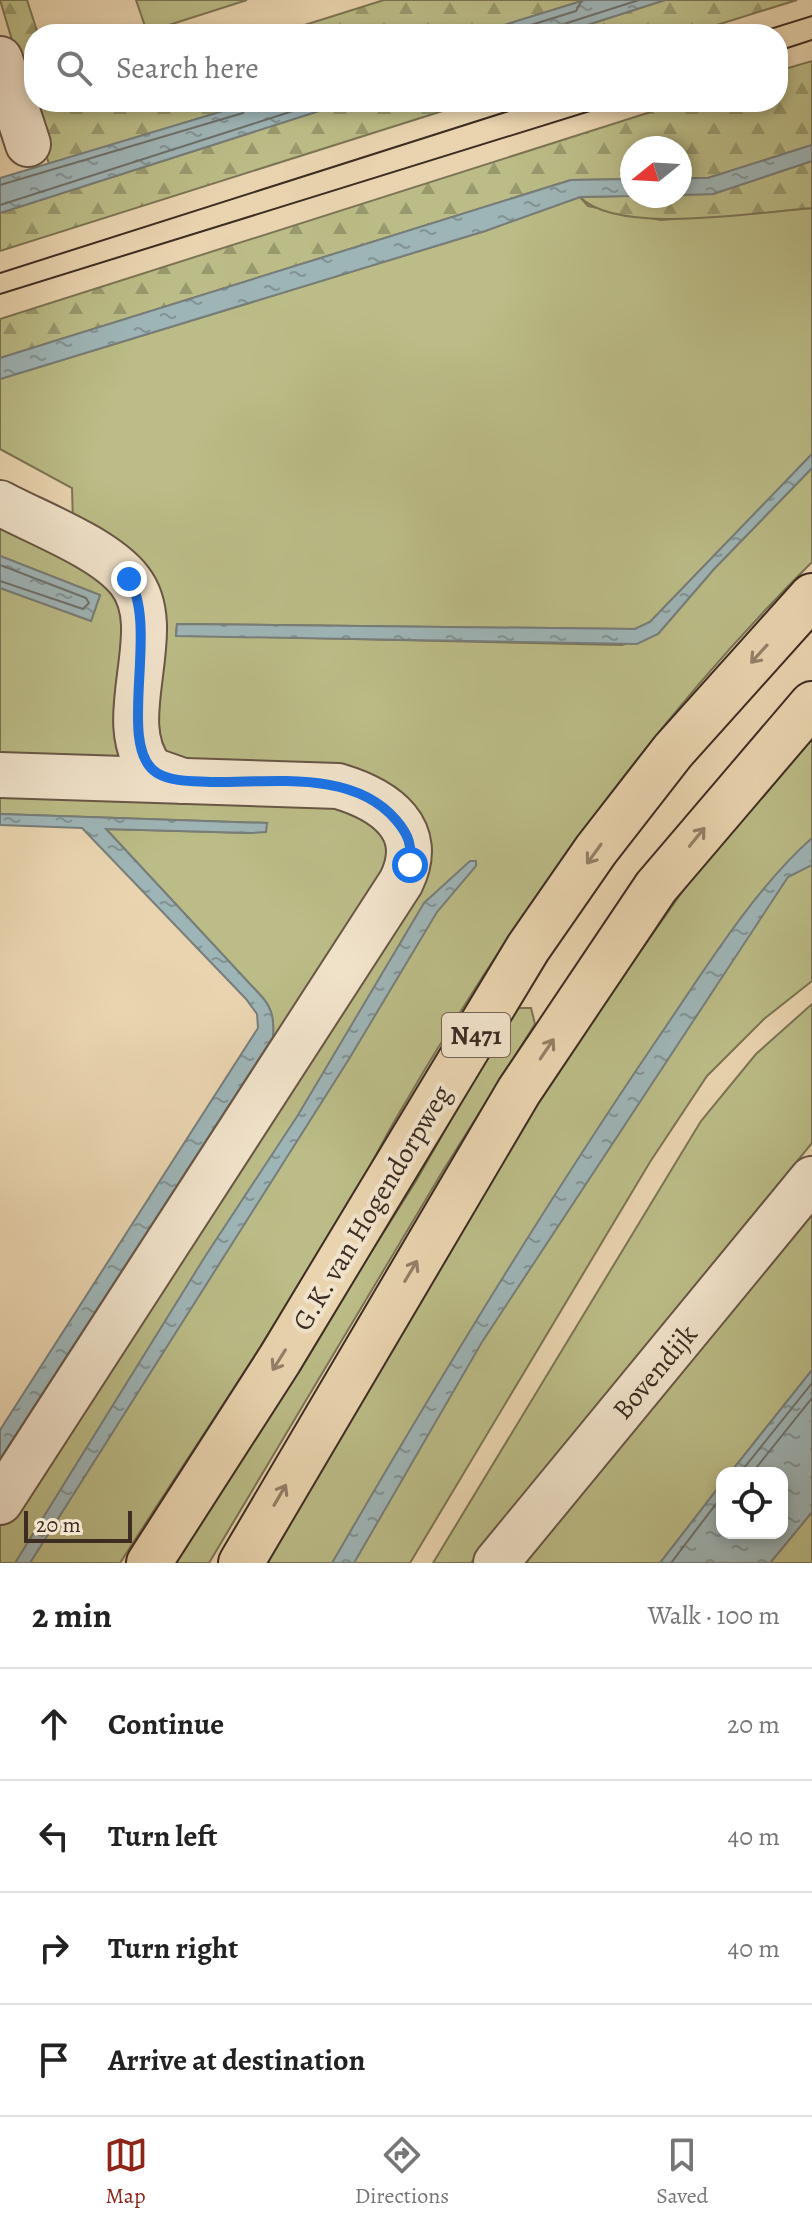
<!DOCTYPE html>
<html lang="en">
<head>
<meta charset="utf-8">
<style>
	:root { --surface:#fff; --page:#f2f2f2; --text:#222; --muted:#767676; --line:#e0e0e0; --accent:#8f2418 }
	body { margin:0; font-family:Alegreya,serif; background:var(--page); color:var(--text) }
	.controls { position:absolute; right:24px; bottom:24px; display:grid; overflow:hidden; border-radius:16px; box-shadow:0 4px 12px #0003 }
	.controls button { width:72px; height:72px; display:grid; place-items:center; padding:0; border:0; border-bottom:2px solid var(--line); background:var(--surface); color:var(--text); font:40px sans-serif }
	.compass { position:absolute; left:620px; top:136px; width:72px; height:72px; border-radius:50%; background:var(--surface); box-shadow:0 4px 12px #0003; rotate:252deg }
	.scale { position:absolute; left:24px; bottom:20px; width:108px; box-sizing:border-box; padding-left:8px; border:4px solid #3d2c22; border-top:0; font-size:22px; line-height:28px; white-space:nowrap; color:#3d2c22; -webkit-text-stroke:6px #f1e3cb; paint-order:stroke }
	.stop { position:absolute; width:24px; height:24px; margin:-18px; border:6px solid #1a73e8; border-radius:50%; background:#fff }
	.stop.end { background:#1a73e8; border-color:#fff; box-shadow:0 2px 8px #0008 }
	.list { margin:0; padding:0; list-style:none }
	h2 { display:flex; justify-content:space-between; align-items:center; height:104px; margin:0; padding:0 32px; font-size:34px }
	h2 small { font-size:26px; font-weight:400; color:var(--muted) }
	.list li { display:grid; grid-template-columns:52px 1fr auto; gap:24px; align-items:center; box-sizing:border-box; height:112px; padding:0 32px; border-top:2px solid var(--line) }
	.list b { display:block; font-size:30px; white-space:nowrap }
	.list em { font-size:26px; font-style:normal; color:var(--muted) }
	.icon { flex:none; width:44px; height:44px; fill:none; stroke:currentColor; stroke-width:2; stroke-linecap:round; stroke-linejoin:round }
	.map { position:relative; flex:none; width:812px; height:1563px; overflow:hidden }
	.search { position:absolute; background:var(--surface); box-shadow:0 4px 12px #0003; left:24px; right:24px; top:24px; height:88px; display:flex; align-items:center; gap:20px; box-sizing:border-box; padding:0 28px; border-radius:32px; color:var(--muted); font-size:30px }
	.sheet { height:552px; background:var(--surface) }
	nav { display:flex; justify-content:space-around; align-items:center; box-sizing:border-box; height:112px; border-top:2px solid var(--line); background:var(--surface); font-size:22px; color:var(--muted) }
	nav a { display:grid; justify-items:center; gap:4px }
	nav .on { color:var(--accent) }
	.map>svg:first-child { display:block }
	.grass { fill:#bbbc87; stroke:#7c7454; stroke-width:2 }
	.forest { fill:url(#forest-firs); stroke:#7c7454; stroke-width:2 }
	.water { fill:url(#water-ripples); stroke:#777e7b; stroke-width:2 }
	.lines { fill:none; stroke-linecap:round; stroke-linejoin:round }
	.shore { stroke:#6e706c; stroke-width:2 }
	.minor-casing { stroke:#685645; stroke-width:48 }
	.major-casing { stroke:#3d2c22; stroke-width:48 }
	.minor { stroke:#f1e3cb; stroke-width:44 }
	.major { stroke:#e9d4af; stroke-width:44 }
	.tram { stroke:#3d2c22; stroke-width:2 }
	.oneway { stroke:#938068 }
	.route { stroke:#1a73e8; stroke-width:10 }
	.labels { text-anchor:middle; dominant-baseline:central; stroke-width:8; stroke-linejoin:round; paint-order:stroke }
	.shield { fill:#f1e3cb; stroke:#736355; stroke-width:2 }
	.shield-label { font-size:26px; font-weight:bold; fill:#3d2c22 }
	.street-label { font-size:28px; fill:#3d2c22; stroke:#f1e3cb }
</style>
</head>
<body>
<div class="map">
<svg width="812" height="1563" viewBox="0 0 812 1563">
	<defs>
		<pattern id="forest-firs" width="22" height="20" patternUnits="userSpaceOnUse" patternTransform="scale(2)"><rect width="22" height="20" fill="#bbbc87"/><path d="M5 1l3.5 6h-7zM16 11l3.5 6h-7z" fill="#99996e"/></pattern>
		<pattern id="water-ripples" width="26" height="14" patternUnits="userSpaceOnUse" patternTransform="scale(2)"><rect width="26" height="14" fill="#9eb5b7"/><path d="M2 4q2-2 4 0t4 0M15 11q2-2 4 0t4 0" fill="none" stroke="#829394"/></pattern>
	</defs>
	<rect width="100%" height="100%" fill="#e9d4af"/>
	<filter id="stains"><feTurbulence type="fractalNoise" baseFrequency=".0025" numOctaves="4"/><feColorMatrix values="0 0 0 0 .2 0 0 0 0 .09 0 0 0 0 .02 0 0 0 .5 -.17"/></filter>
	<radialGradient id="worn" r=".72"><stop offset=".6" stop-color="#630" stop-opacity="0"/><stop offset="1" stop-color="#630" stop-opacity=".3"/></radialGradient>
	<g class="grass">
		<polygon points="136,0 247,0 147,32"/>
		<path d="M580,197L588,206L661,220L812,208V454L650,622L635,629L177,624L176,635L622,645L658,634L714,569L812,468V562C649,724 513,917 398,1115C378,1149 362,1184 342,1217C271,1334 194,1448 120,1563H0V1523L413,822L159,757L154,604L73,523L72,488L0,449V379L485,231Z"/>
		<polygon points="0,512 121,587 126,759 0,767 0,588 91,621 100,595 0,556"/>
		<polygon points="812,731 812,981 764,1019 707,1076 650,1162 410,1563 259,1563 532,1105 699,868"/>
		<path d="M0,784L308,794L385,828L391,872L0,1487V1459L273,1037C274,1021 273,1011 263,998L106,829L251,833L266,823L0,814Z"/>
		<polygon points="812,1004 812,1143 471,1563 433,1563 701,1121 756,1054"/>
		<polygon points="515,1008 531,1008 535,1024 444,1169 209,1563 175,1563 416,1181"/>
		<polygon points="812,1204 812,1370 730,1473 722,1473 722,1483 660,1563 520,1563"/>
		<polygon points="812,1512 812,1563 770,1563"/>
	</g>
	<g class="forest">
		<polygon points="0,0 27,0 38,34 34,34 34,102 253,102 49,164"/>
		<polygon points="384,0 585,0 475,34 276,34"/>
		<polygon points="665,0 797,0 688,34 559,34"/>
		<polygon points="812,61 812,145 708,178 680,178 680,148 632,148 632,179 571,180 0,358 0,319 682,102 778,102 778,71"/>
		<polygon points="347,102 471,102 0,251 0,213"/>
		<path d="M812,161V208C758,212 618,236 580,197L713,194Z"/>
	</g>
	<g class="water">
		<polygon points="585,0 665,0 559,34 475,34"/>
		<polygon points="253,102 347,102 0,213 0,178"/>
		<polygon points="812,145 812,161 713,194 680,195 680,178 708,178"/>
		<polygon points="632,179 632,196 580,197 485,231 0,379 0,358 571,180"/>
		<polygon points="812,454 812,468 714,569 658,634 637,644 176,636 177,624 635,629 650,622"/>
		<polygon points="0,556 100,595 91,621 0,588"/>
		<path d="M0,814L267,823L266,832L251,833L106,829L263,998C273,1010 274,1021 273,1037L0,1459V1430L258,1028L257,1014L246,999L82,828L0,825Z"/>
		<path d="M812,838V865L788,877L482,1342L354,1563H332C434,1387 540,1212 654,1044C700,977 751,892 812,838Z"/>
		<polygon points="470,861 476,861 476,866 437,912 349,1059 30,1563 15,1563 206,1255 298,1115 424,903"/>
		<polygon points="812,1370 812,1512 770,1563 660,1563 722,1483 722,1533 782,1533 782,1473 730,1473"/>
	</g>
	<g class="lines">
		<g class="shore">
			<polyline points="502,34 576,11 582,0"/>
			<polyline points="562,34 567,23 639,0"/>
			<polyline points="0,185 243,113 249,102"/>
			<polyline points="0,205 321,102"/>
			<polyline points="0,565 86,598 89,603 83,609 0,581"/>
			<polyline points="740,1473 812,1383"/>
			<polyline points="752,1473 812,1398"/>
			<polyline points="671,1563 722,1496"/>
		</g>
		<g class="minor-casing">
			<g id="minor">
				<polyline points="0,59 28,144"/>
				<path d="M0,503C37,523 105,548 130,581C169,631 110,721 152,770L183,781"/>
				<path d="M0,775L338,786C385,800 427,829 401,882L0,1502"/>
				<polyline points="496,1563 812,1179"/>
			</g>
		</g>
		<g class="major-casing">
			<g id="major">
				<polyline points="149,1563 280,1359 528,948 596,850 673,751 812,596"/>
				<polyline points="241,1563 519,1091 656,887 812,704"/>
			</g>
		</g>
		<use href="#minor" class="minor"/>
		<use href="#major" class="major"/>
		<g class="tram">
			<polyline points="754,34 812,16"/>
			<polyline points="778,51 812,40"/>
			<polyline points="0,273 537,102"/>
			<polyline points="0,294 619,102"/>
		</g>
	</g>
	<defs><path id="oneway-shaft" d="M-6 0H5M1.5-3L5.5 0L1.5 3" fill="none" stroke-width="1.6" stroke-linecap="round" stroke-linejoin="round" transform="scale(2)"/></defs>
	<g class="oneway">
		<use href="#oneway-shaft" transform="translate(759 654) rotate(132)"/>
		<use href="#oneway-shaft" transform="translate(697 837) rotate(-51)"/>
		<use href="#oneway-shaft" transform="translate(594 854) rotate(126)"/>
		<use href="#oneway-shaft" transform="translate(547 1049) rotate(-56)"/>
		<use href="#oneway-shaft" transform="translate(411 1271) rotate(-59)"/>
		<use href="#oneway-shaft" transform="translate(279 1360) rotate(122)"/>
		<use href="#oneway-shaft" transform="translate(280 1495) rotate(-60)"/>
	</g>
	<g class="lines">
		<path class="route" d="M129,579C160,628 115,747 157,773C172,782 193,781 210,782C271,783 353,769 396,820C409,835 412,845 410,865"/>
	</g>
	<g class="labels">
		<rect class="shield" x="442" y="1013" width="68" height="44" rx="6"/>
		<g class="shield-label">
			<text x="476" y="1035">N471</text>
		</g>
		<g class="street-label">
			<text transform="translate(372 1208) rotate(-59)">G.K. van Hogendorpweg</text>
			<text transform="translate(655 1372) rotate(-50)">Bovendijk</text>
		</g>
	</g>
	<rect width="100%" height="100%" filter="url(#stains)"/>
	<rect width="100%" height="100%" fill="url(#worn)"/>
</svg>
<div class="controls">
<button><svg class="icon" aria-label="locate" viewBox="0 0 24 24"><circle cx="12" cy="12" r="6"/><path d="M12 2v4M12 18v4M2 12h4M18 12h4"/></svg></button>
</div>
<svg class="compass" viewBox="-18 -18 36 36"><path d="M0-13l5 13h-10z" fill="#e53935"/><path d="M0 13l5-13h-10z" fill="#767676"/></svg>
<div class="scale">20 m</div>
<div class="stop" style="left:410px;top:865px"></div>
<div class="stop end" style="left:129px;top:579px"></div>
<div class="search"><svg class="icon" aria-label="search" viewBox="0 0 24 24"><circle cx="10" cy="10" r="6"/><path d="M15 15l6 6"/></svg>Search here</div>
</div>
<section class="sheet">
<h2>2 min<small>Walk · 100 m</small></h2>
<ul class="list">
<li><svg class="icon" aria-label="ahead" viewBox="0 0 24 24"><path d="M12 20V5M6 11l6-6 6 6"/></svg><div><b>Continue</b></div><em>20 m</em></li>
<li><svg class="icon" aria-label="left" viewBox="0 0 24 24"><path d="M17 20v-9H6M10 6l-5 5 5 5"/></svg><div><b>Turn left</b></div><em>40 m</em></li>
<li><svg class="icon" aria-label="right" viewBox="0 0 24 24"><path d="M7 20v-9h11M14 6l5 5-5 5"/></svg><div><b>Turn right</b></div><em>40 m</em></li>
<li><svg class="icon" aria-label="arrive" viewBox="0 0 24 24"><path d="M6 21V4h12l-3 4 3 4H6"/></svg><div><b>Arrive at destination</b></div></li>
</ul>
</section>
<nav>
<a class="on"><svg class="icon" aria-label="map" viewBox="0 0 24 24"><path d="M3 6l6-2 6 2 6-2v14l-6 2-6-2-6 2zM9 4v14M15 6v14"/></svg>Map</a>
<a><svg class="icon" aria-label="directions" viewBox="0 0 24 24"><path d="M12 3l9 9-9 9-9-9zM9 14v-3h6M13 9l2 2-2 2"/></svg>Directions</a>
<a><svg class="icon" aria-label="saved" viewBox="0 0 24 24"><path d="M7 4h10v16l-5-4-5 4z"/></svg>Saved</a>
</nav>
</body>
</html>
